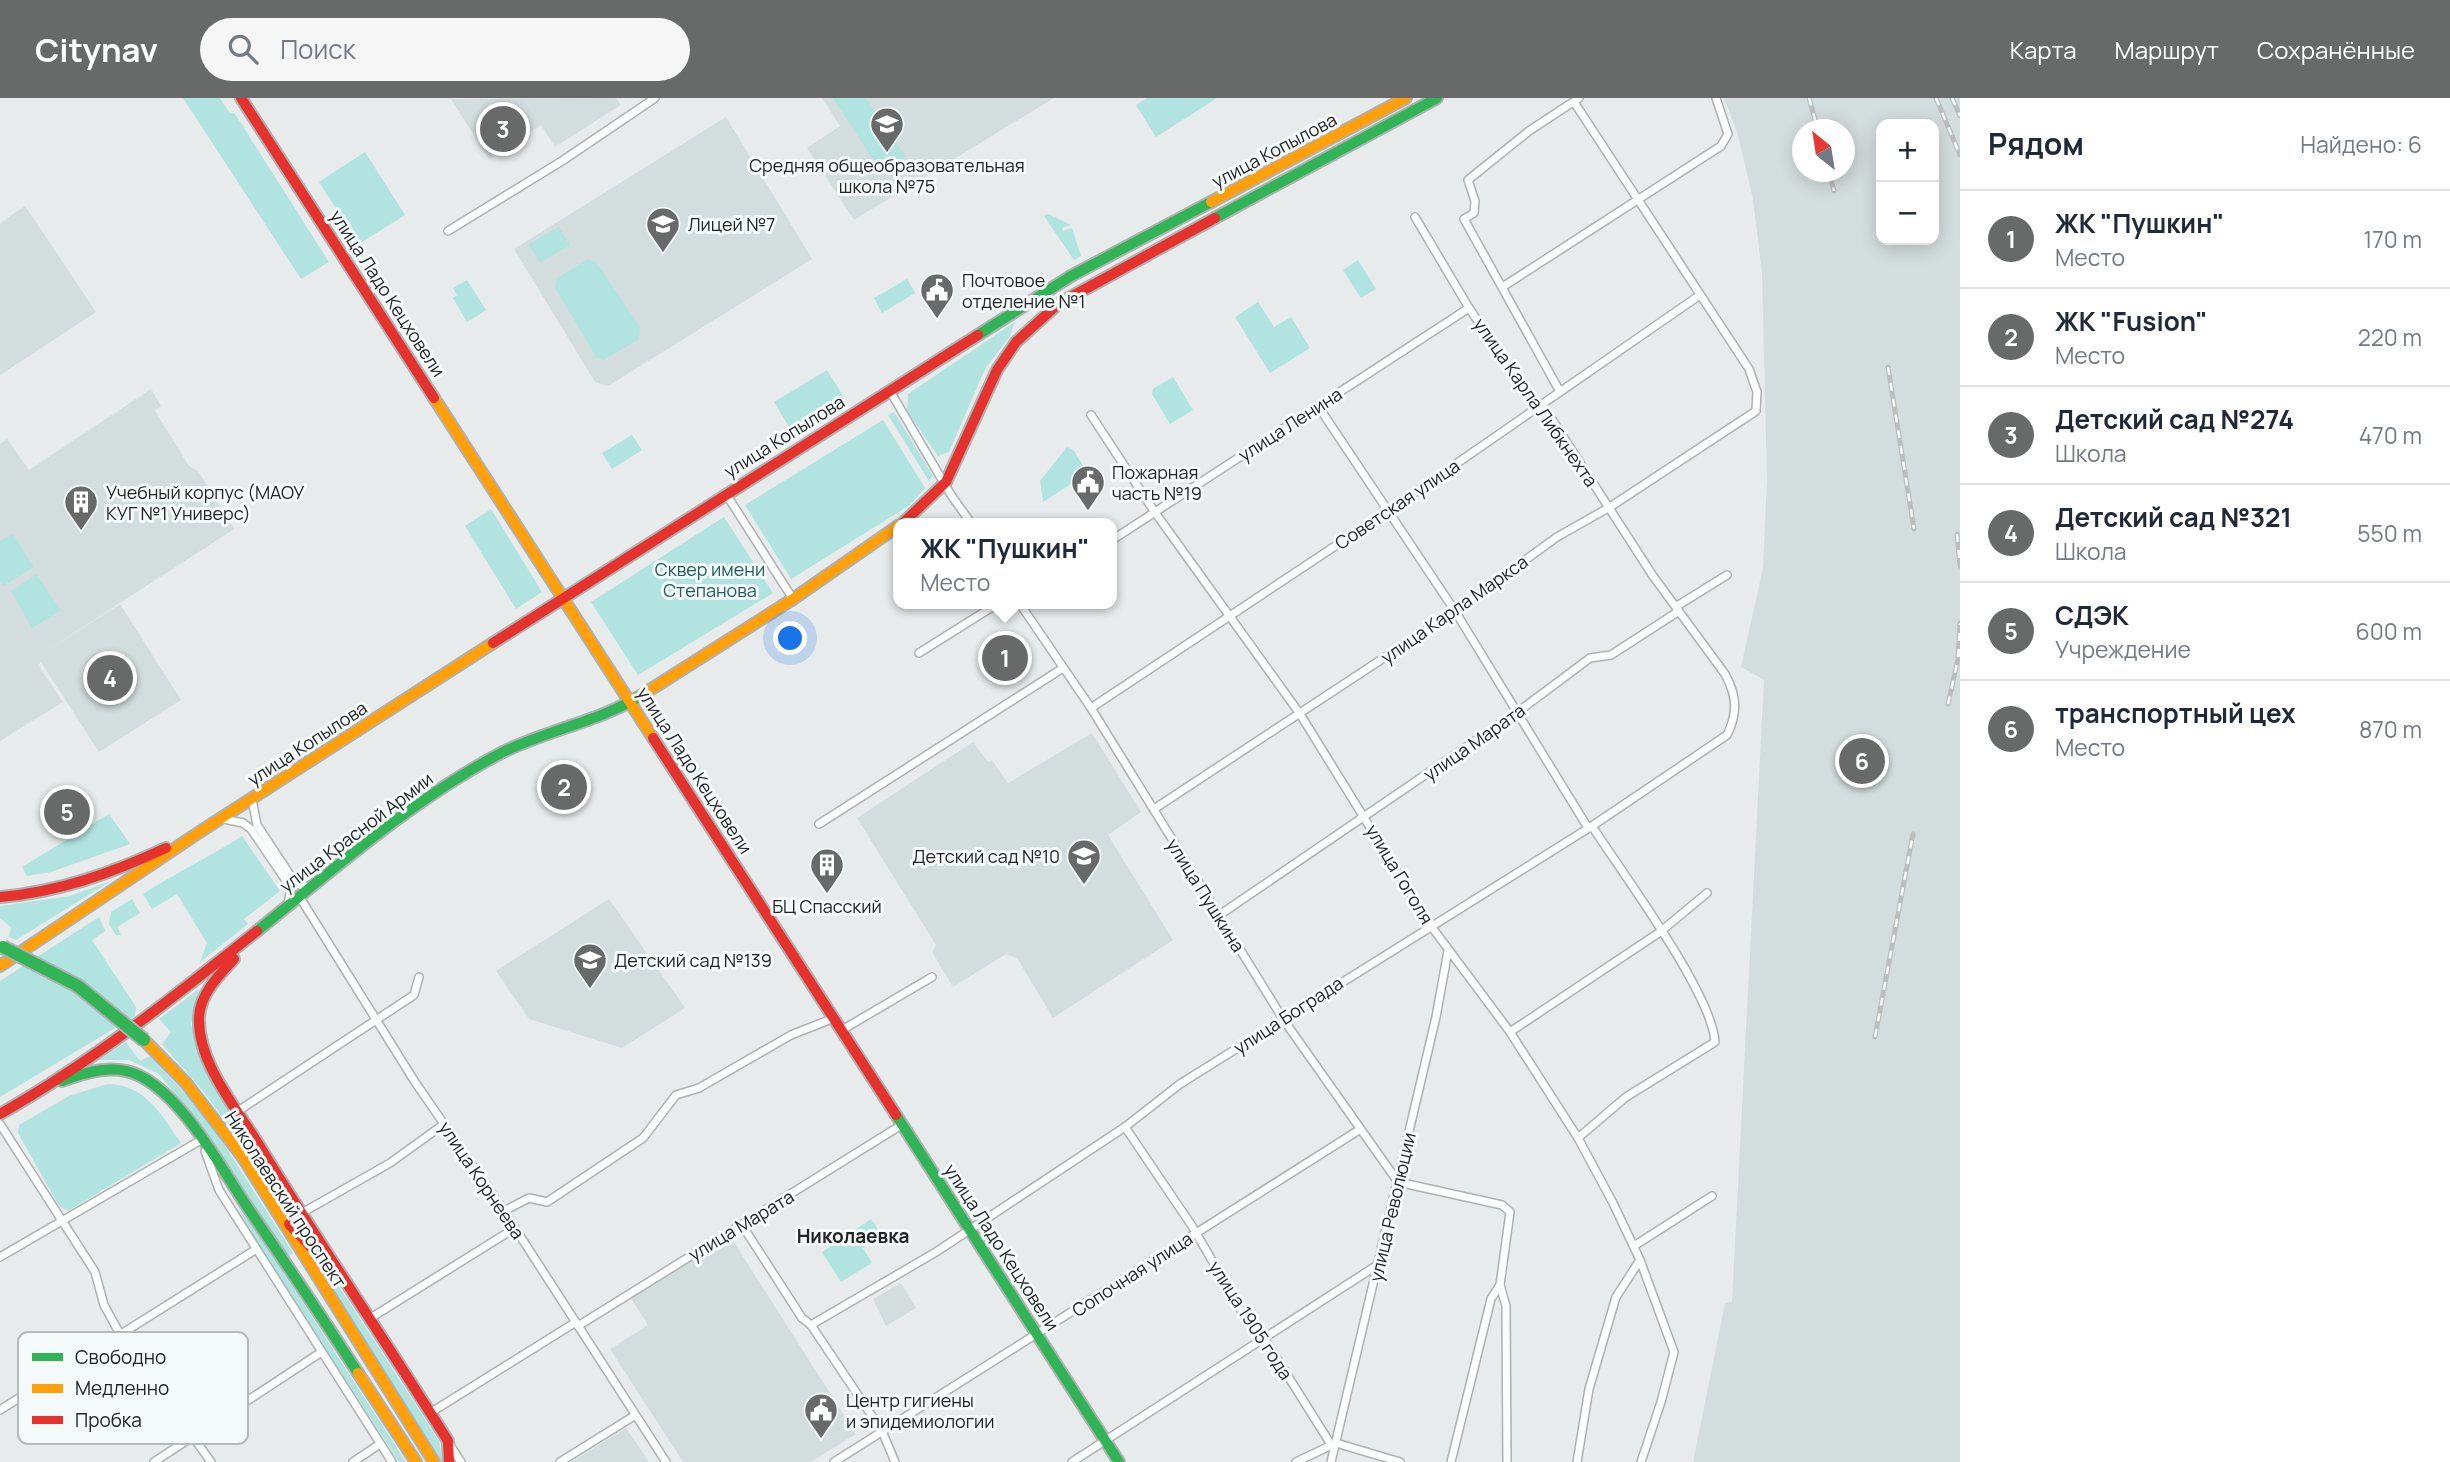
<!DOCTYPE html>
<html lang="ru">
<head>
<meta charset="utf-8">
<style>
	:root { --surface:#fff; --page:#f6f6f7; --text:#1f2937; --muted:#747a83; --line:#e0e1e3; --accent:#686a6a }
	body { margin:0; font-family:Manrope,sans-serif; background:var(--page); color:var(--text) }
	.controls { position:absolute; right:21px; top:21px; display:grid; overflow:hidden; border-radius:14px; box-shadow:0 4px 18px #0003 }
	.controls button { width:63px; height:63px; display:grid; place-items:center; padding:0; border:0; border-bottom:2px solid var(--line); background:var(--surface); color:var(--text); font:35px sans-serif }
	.compass { position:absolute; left:1792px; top:21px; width:63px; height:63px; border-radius:50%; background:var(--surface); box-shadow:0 4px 18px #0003; rotate:330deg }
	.you { position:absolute; left:791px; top:541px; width:24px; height:24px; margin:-18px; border:5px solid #fff; border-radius:50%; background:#1a73e8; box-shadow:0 0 0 10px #1a73e833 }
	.badge { display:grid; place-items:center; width:46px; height:46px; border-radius:50%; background:var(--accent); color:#fff; font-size:23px; font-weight:700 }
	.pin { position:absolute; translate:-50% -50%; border:4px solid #fff; box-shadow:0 2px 7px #0006 }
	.popup { position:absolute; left:893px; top:420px; width:224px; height:91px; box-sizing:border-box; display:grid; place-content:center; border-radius:14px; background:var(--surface); filter:drop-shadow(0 2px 5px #0005); font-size:23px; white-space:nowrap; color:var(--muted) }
	.popup b { font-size:26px; color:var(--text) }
	.popup::after { content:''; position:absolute; left:50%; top:100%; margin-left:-14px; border:14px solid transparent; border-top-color:var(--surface) }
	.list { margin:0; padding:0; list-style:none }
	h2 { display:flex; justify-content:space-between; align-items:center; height:91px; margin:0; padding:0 28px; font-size:30px }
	h2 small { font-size:23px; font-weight:400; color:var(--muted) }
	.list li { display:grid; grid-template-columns:46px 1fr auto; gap:21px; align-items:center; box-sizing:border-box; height:98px; padding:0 28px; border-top:2px solid var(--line) }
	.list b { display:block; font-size:26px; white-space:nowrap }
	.list p { margin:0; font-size:23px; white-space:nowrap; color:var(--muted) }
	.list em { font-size:23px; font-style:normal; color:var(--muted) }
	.icon { flex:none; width:38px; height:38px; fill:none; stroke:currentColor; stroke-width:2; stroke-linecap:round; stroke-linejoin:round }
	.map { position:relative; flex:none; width:1960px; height:1364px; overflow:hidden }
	header { display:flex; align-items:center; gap:42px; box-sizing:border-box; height:98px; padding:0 35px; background:var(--accent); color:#fff }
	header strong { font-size:33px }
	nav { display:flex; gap:38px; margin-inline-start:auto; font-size:24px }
	.search { width:490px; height:63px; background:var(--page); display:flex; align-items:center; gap:18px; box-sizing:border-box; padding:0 24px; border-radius:38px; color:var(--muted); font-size:26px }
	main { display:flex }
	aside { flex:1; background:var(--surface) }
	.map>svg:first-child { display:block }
	.built { fill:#d4dddd; fill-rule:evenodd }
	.green { fill:#b1e3e1 }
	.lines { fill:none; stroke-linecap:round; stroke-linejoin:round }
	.street-casing { stroke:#aeb1b1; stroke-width:10 }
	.fast-casing { stroke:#aeb1b1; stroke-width:14 }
	.slow-casing { stroke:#aeb1b1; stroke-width:14 }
	.jam-casing { stroke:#aeb1b1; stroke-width:14 }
	.street { stroke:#fbfcfc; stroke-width:7 }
	.fast { stroke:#30b455; stroke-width:10 }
	.slow { stroke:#ff9f0a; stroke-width:10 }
	.jam { stroke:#e5322d; stroke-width:10 }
	.rail-casing { stroke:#bcbebe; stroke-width:5 }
	.rail { stroke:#f4faf9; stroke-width:2.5; stroke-dasharray:8; stroke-linecap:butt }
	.fast-bridge-casing { stroke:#aeb1b1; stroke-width:16; stroke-linecap:butt }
	.fast-bridge { stroke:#30b455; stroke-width:12 }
	.labels { text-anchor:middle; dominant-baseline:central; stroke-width:6; stroke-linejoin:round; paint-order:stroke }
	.street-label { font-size:18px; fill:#232525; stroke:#f4faf9 }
	.poi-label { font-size:18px; fill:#232525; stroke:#f4faf9; text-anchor:start }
	.park-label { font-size:18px; fill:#235d5b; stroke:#f4faf9 }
	.neighbourhood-label { font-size:19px; font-weight:bold; fill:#232525; stroke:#f4faf9 }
	.key { fill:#f4faf9; stroke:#b5bab9; stroke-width:2 }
	.key-label { font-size:19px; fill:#232525 }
</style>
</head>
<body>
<header>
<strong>Citynav</strong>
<div class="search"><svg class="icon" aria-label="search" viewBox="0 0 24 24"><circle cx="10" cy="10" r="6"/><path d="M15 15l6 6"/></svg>Поиск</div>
<nav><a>Карта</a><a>Маршрут</a><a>Сохранённые</a></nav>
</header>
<main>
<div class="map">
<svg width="1960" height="1364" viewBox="0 0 1960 1364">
	<rect width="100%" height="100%" fill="#e7ebeb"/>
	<g class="built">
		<polygon points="616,0 621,7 555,49 541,27 489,61 451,1"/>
		<polygon points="822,0 1054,0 854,122 807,50 840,28"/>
		<path d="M1724,0H1960V1364H1693L1725,1205L1732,1204L1764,582L1741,569L1763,470L1767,383L1762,175L1753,101L1737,34ZM1881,26H1934V142H1881ZM1802,32H1844V74H1802Z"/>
		<polygon points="726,19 812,161 608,288 595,284 514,151"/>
		<polygon points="25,108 96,214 0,277 0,125"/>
		<polygon points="151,291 161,308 155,313 189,368 198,373 234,431 37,559 120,506 181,602 99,654 41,564 38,567 63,604 0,643 0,346 7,341 29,372"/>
		<polygon points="1092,635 1141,714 1108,737 1173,842 1053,920 1017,860 1006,856 953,889 932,854 936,847 857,720 973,644 988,664 992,662 1008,685"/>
		<polygon points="609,801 685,910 622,950 529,921 496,873"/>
		<polygon points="730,1138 856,1336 811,1364 683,1364 610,1251 648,1227 631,1200"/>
		<polygon points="901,1185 916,1210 886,1228 873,1201"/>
		<polygon points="626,1330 649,1364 572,1364"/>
	</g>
	<g class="green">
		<polygon points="183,0 220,0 229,14 235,16 329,164 301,181"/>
		<polygon points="833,0 866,0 905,57 903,64 890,73 879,71"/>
		<polygon points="1147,0 1217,0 1156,39 1136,7"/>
		<polygon points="365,54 405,117 359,146 319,84"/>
		<polygon points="1048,116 1071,127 1062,130 1063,133 1072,130 1081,158 1074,162 1044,118"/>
		<polygon points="559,129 570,147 540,165 529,146"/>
		<polygon points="587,161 597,165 640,229 639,241 604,262 597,260 555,190 556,181"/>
		<polygon points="1358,162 1376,191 1361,200 1343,172"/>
		<polygon points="907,181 915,195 882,215 874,200"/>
		<polygon points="467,182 486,212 467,224 453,200 457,197 453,190"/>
		<polygon points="1258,204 1274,229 1291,219 1310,250 1270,275 1235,219"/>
		<polygon points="1015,224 1010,238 985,271 949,354 938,358 907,313 908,296"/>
		<polygon points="827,272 845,301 792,334 774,304"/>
		<polygon points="1173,279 1193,312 1170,326 1152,296 1153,291"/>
		<polygon points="894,314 933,378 929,383 888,317"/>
		<polygon points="883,322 925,390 910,407 791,481 745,407"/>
		<polygon points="632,337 642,352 612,371 602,355"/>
		<polygon points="1067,349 1074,353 1085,371 1077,382 1043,404 1040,383"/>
		<polygon points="491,411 542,494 516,511 465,428"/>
		<polygon points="724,419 773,495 638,577 591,504"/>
		<polygon points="13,436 34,469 3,488 0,483 0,443"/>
		<polygon points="36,476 61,512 32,530 11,493"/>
		<polygon points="693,660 750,748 747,756 687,665"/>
		<polygon points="109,716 130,746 51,774 27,778 22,769"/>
		<path d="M242,738L280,793L244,821L248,826L200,864L207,845L177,796L152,811L143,796C176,775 209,759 242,738Z"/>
		<polygon points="111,783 16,842 9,839 11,829 0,820 0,808 70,798"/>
		<polygon points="132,801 140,815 117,829 121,837 116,837 109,826 111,814"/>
		<polygon points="99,819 105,833 92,842 136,909 135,918 0,999 0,883"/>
		<polygon points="199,891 191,927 206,967 312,1144 204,994 162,946 171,934 159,921"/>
		<polygon points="126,944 140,963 150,958 206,1018 293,1155 288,1158 205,1033 159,976 129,962 99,962"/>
		<path d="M107,986C145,986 161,1016 181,1045L68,1113L59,1108L18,1035L19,1027L69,998Z"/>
		<polygon points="238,1110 256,1132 406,1364 399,1364 258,1147"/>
		<polygon points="871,1121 882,1137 863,1150 872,1165 841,1184 822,1154"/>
		<polygon points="310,1157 340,1190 439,1343 443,1364 440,1364"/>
	</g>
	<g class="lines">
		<g class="street-casing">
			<g id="street">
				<polyline points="448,133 562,63 655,0"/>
				<polyline points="1504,188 1721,48 1728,36 1716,0"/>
				<polyline points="1559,292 1464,121 1474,115 1475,103 1468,82 1529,33 1579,0"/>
				<polyline points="890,293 951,397 971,425"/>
				<polyline points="1318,308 1455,513 1588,730"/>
				<polyline points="1091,317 1154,413 1300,616 1431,828 1510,934 1578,1040 1613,1105 1640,1162 1674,1254 1661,1304 1641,1364"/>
				<polyline points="726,396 793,501"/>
				<polyline points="1112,442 1469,210"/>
				<polyline points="1020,506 1091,610 1283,921 1398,1084 1502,1107 1510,1114 1500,1187 1491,1201 1451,1364"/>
				<polyline points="919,555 997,506"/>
				<polyline points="1091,610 1388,413 1700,197"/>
				<polyline points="252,701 257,727 296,786 309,789"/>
				<polyline points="1154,711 1455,513 1557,439 1610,409 1756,313 1757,294 1749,271 1574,4"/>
				<polyline points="224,721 243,725 251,731 291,790 288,806"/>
				<polyline points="819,726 1063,570"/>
				<polyline points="299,798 415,984 504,1113 666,1364"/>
				<polyline points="1218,818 1519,613 1590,560 1611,557 1676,515 1677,508 1727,477"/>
				<polyline points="842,932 932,879"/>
				<polyline points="1510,934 1660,834 1707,795"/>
				<polyline points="238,1013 414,897 419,879"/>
				<polyline points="0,1026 95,1174 104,1207 121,1238 211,1364"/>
				<polyline points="1125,1029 1192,1128 1246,1221 1264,1240 1330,1345"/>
				<path d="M1578,1040L1626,999L1715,944C1712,895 1622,775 1592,728"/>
				<polyline points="205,1053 219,1092 392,1364"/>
				<polyline points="504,1113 529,1100 547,1104 643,1040 676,997 699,990 791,937 834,920"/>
				<polyline points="300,1116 390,1065 444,1026"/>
				<polyline points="742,1127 802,1220 811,1227 882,1333 895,1364"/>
				<polyline points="1634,1148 1712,1098"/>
				<polyline points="0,1159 201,1042"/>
				<polyline points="1500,1187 1506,1208 1507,1364"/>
				<polyline points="369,1221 515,1130"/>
				<path d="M811,1227L936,1154L1125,1029L1180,986L1592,728L1727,637C1738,615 1737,598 1725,576L1653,478L1542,306L1533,304L1469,210L1415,119"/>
				<polyline points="0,1312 255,1152"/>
				<polyline points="430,1315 576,1224 578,1228 903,1026"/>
				<polyline points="450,1347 461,1364"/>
				<polyline points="154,1364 320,1255"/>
				<polyline points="353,1364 380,1346"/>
				<polyline points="560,1364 634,1318"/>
				<polyline points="834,1364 1359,1032"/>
				<polyline points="1072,1364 1379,1166"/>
				<polyline points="1296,1364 1336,1345 1400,1364"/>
				<polyline points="1331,1364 1436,919 1448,853"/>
				<polyline points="1577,1364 1589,1291 1616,1199 1640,1162"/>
			</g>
		</g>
		<g class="fast-casing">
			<g id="fast">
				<polyline points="1215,120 1437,0"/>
				<polyline points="978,237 1071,178 1211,104"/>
				<path d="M257,833C336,769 413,701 503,654C548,632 600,623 642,597"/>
				<path d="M62,983C86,974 115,965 140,978C184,1000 221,1070 248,1110C285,1164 322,1219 358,1275"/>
				<polyline points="896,1017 1119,1364"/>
			</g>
		</g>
		<g class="slow-casing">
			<g id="slow">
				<polyline points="1211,104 1406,0"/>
				<polyline points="434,300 653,640"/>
				<polyline points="642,597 793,501 898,428"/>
				<polyline points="0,868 198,735 493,545"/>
				<polyline points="144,942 186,985 242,1058 434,1364"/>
				<polyline points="358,1275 416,1364"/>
			</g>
		</g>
		<g class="jam-casing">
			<g id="jam">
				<polyline points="241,0 434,300"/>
				<polyline points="903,425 946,384 997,272 1016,244 1058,206 1215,120"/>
				<polyline points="493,545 978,237"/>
				<polyline points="653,640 896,1017"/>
				<path d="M0,799C59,794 112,775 166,750"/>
				<path d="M234,861C219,877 200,896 199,919C197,966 239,1013 262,1052C322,1150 387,1245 448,1343L449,1364"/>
				<path d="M0,1016C92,964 174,899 257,833"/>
				<polyline points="289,1126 322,1161"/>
			</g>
		</g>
		<use href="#street" class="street"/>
		<use href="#fast" class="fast"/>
		<use href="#slow" class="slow"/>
		<use href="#jam" class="jam"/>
		<g class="rail-casing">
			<g id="rail">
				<polyline points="1809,0 1818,32"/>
				<polyline points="1936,0 1960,57"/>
				<polyline points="1952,0 1960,18"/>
				<polyline points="1829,74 1834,93"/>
				<polyline points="1888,269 1914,431"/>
				<polyline points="1957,436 1960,468"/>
				<polyline points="1958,559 1960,525"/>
				<polyline points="1948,606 1960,552"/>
				<polyline points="1875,939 1913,736"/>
			</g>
		</g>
		<use href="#rail" class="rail"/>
		<g class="fast-bridge-casing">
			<polyline id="fast-bridge" points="3,849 78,888 144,942"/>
		</g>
		<use href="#fast-bridge" class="fast-bridge"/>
	</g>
	<defs>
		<g id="school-pin" transform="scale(1.75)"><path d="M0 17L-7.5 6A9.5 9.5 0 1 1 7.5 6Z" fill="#686a6a" stroke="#f4faf9"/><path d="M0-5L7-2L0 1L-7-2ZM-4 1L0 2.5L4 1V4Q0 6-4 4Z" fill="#fff"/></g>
		<g id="civic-pin" transform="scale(1.75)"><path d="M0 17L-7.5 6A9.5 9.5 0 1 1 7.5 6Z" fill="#686a6a" stroke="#f4faf9"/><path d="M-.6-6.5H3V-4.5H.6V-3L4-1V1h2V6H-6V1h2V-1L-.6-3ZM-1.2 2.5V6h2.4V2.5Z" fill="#fff"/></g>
		<g id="building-pin" transform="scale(1.75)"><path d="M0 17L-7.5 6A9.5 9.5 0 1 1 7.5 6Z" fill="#686a6a" stroke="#f4faf9"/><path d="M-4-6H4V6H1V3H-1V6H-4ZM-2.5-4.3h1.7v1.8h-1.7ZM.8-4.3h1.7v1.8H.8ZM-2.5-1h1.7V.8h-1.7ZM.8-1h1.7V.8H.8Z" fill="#fff"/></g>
	</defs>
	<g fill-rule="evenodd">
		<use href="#school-pin" x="887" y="26"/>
		<use href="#school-pin" x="663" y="126"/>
		<use href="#civic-pin" x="937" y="192"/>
		<use href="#civic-pin" x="1088" y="384"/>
		<use href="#building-pin" x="81" y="404"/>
		<use href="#school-pin" x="1084" y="758"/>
		<use href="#building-pin" x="827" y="767"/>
		<use href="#school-pin" x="590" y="862"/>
		<use href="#civic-pin" x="821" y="1312"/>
	</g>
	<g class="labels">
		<g class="street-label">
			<text transform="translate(1274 52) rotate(-28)">улица Копылова</text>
			<text transform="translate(388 195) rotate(57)">улица Ладо Кецховели</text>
			<text transform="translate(1536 304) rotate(55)">улица Карла Либкнехта</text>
			<text transform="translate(1290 326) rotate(-33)">улица Ленина</text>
			<text transform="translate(784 338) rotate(-32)">улица Копылова</text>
			<text transform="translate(1397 406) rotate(-34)">Советская улица</text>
			<text transform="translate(1454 511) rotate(-35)">улица Карла Маркса</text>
			<text transform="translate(1474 644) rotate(-35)">улица Марата</text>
			<text transform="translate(307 645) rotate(-33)">улица Копылова</text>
			<text transform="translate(695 672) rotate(57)">улица Ладо Кецховели</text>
			<text transform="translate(356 734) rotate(-37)">улица Красной Армии</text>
			<text transform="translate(1400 776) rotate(59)">улица Гоголя</text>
			<text transform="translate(1206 797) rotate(58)">улица Пушкина</text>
			<text transform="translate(1288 917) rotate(-33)">улица Бограда</text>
			<text transform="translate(482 1082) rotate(56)">улица Корнеева</text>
			<text transform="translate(286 1101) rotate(57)">Николаевский проспект</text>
			<text transform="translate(1392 1109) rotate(-77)">улица Революции</text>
			<text transform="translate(741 1127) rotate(-31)">улица Марата</text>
			<text transform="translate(1002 1149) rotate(57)">улица Ладо Кецховели</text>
			<text transform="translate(1132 1176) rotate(-33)">Сопочная улица</text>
			<text transform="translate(1251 1222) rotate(57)">улица 1905 года</text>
		</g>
		<g class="poi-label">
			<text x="887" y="67" text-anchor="middle">Средняя общеобразовательная<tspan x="887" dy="21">школа №75</tspan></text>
			<text x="688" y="126">Лицей №7</text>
			<text x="962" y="182">Почтовое<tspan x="962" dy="21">отделение №1</tspan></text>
			<text x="1112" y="374">Пожарная<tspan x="1112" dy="21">часть №19</tspan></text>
			<text x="106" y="394">Учебный корпус (МАОУ<tspan x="106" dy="21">КУГ №1 Универс)</tspan></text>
			<text x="1060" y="758" text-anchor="end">Детский сад №10</text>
			<text x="827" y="808" text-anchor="middle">БЦ Спасский</text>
			<text x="614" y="862">Детский сад №139</text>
			<text x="846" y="1302">Центр гигиены<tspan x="846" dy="21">и эпидемиологии</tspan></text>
		</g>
		<g class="park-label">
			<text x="710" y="471">Сквер имени<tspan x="710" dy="21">Степанова</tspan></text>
		</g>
		<g class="neighbourhood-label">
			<text x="853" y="1138">Николаевка</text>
		</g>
	</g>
	<rect x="18" y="1234" width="230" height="112" rx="10" class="key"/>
	<rect x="32" y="1255" width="31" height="8" fill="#30b455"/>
	<rect x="32" y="1286" width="31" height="9" fill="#ff9f0a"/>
	<rect x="32" y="1318" width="31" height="8" fill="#e5322d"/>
	<g class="key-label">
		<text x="75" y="1266">Свободно</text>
		<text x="75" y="1297">Медленно</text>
		<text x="75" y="1329">Пробка</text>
	</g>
</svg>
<div class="controls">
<button>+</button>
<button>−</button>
</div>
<svg class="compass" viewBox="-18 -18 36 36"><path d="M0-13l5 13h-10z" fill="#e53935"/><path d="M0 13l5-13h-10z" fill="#747a83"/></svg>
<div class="you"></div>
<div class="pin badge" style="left:1005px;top:560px">1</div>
<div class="popup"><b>ЖК &quot;Пушкин&quot;</b>Место</div>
<div class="pin badge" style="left:564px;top:689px">2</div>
<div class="pin badge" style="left:503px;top:31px">3</div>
<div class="pin badge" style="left:110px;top:580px">4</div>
<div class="pin badge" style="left:67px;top:714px">5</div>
<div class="pin badge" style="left:1862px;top:663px">6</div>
</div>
<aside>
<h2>Рядом<small>Найдено: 6</small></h2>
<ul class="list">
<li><span class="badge">1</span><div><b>ЖК &quot;Пушкин&quot;</b><p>Место</p></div><em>170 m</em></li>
<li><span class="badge">2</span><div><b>ЖК &quot;Fusion&quot;</b><p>Место</p></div><em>220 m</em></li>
<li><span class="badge">3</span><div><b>Детский сад №274</b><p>Школа</p></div><em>470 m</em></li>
<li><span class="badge">4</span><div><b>Детский сад №321</b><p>Школа</p></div><em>550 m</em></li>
<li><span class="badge">5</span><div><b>СДЭК</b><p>Учреждение</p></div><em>600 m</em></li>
<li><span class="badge">6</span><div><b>транспортный цех</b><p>Место</p></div><em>870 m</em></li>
</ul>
</aside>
</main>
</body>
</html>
